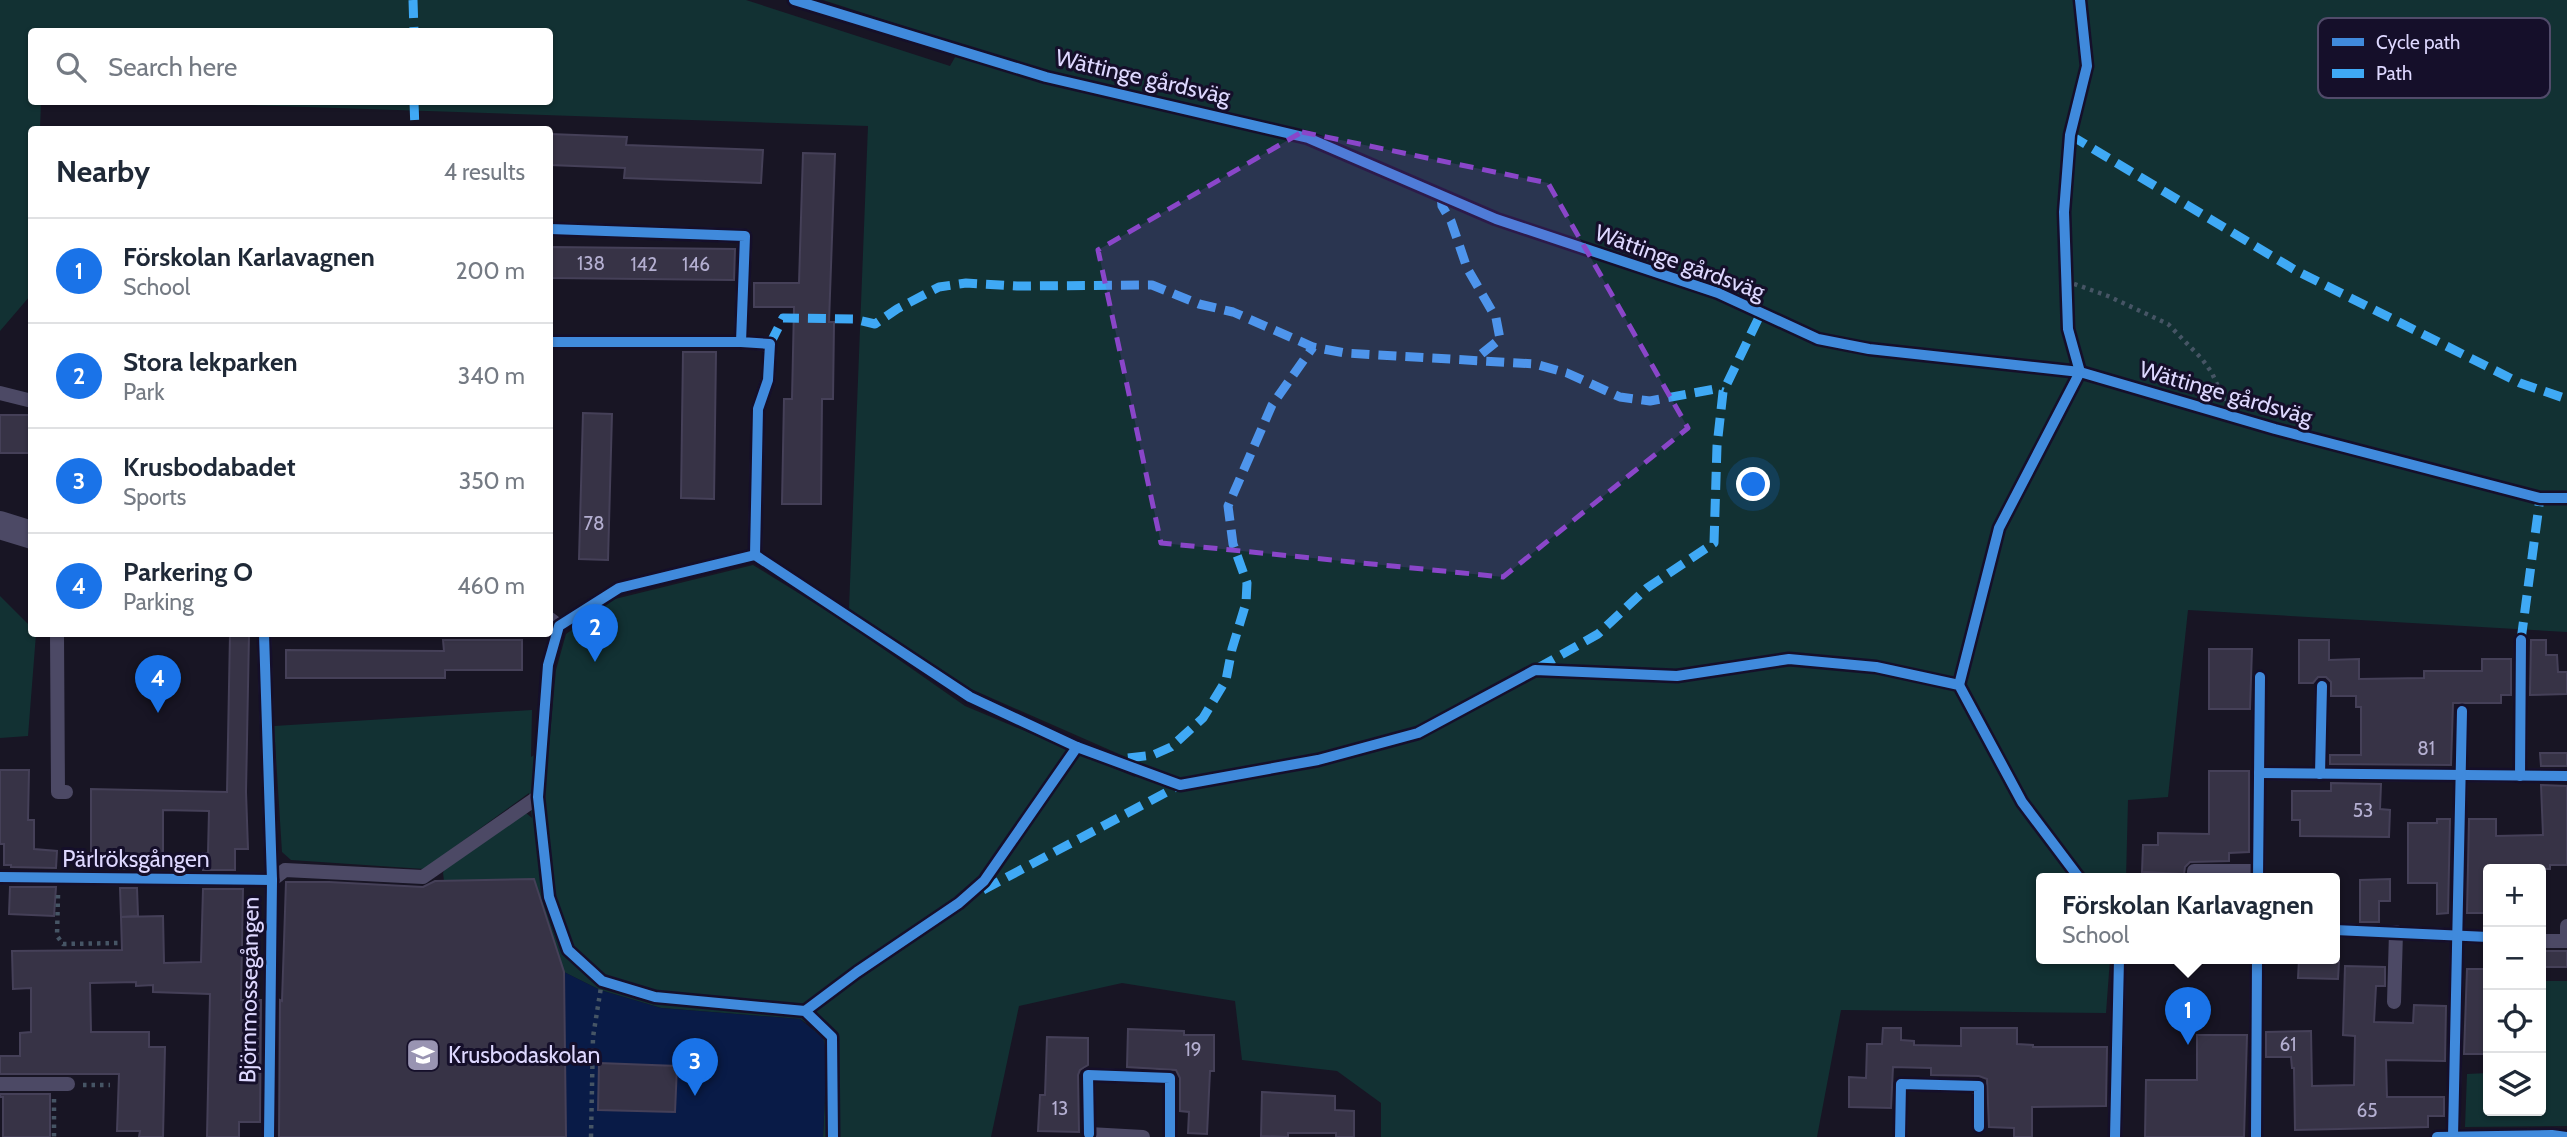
<!DOCTYPE html>
<html lang="en">
<head>
<meta charset="utf-8">
<style>
	:root { --surface:#fff; --page:#f6f6f7; --text:#1f2937; --muted:#747a83; --line:#e0e1e3; --accent:#1a73e8 }
	body { margin:0; font-family:Cabin,sans-serif; background:var(--page); color:var(--text) }
	.controls { position:absolute; right:21px; bottom:21px; display:grid; overflow:hidden; border-radius:7px; box-shadow:0 2px 5px #0004 }
	.controls button { width:63px; height:63px; display:grid; place-items:center; padding:0; border:0; border-bottom:2px solid var(--line); background:var(--surface); color:var(--text); font:35px sans-serif }
	.you { position:absolute; left:1754px; top:485px; width:24px; height:24px; margin:-18px; border:5px solid #fff; border-radius:50%; background:#1a73e8; box-shadow:0 0 0 10px #1a73e833 }
	.badge { display:grid; place-items:center; width:46px; height:46px; border-radius:50%; background:var(--accent); color:#fff; font-size:23px; font-weight:700 }
	.pin { position:absolute; translate:-50% -58px; filter:drop-shadow(0 2px 4px #0008) }
	.pin::after { content:''; position:absolute; top:37px; width:24px; height:21px; background:inherit; clip-path:polygon(0 0,100% 0,50% 100%) }
	.popup { position:absolute; left:2036px; top:873px; width:304px; height:91px; box-sizing:border-box; display:grid; place-content:center; border-radius:7px; background:var(--surface); filter:drop-shadow(0 2px 5px #0005); font-size:23px; white-space:nowrap; color:var(--muted) }
	.popup b { font-size:26px; color:var(--text) }
	.popup::after { content:''; position:absolute; left:50%; top:100%; margin-left:-14px; border:14px solid transparent; border-top-color:var(--surface) }
	.list { margin:0; padding:0; list-style:none }
	h2 { display:flex; justify-content:space-between; align-items:center; height:91px; margin:0; padding:0 28px; font-size:30px }
	h2 small { font-size:23px; font-weight:400; color:var(--muted) }
	.list li { display:grid; grid-template-columns:46px 1fr auto; gap:21px; align-items:center; box-sizing:border-box; height:105px; padding:0 28px; border-top:2px solid var(--line) }
	.list b { display:block; font-size:26px; white-space:nowrap }
	.list p { margin:0; font-size:23px; white-space:nowrap; color:var(--muted) }
	.list em { font-size:23px; font-style:normal; color:var(--muted) }
	.icon { flex:none; width:38px; height:38px; fill:none; stroke:currentColor; stroke-width:2; stroke-linecap:round; stroke-linejoin:round }
	.map { position:relative; flex:none; width:2567px; height:1137px; overflow:hidden }
	.search { position:absolute; background:var(--surface); box-shadow:0 2px 5px #0004; left:28px; top:28px; width:525px; height:77px; display:flex; align-items:center; gap:18px; box-sizing:border-box; padding:0 24px; border-radius:7px; color:var(--muted); font-size:26px }
	.panel { position:absolute; background:var(--surface); box-shadow:0 2px 5px #0004; left:28px; top:126px; width:525px; height:511px; border-radius:7px }
	.map>svg:first-child { display:block }
	.green { fill:#123133 }
	.water { fill:#091b47 }
	.building { fill:#373346; stroke:#454058; stroke-width:2 }
	.lines { fill:none; stroke-linecap:round; stroke-linejoin:round }
	.path { stroke:#465565; stroke-width:4.5; stroke-dasharray:3.5 5; stroke-linecap:butt }
	.lane { stroke:#4c4965; stroke-width:14 }
	.street { stroke:#4c4965; stroke-width:28 }
	.quiet { stroke:#3fa9f5; stroke-width:9; stroke-dasharray:18 9; stroke-linecap:butt }
	.cycleway-casing { stroke:#150f2a; stroke-width:15 }
	.cycleway { stroke:#408adc; stroke-width:10 }
	.marked { fill:#8a46c9; fill-opacity:0.2; stroke:#8a46c9; stroke-width:5; stroke-dasharray:14 9; stroke-linejoin:round }
	.labels { text-anchor:middle; dominant-baseline:central; stroke-width:6; stroke-linejoin:round; paint-order:stroke }
	.number-label { font-size:19px; fill:#b4afd1 }
	.street-label { font-size:23px; fill:#ded8ff; stroke:#150f2a }
	.poi-label { font-size:23px; fill:#ded8ff; stroke:#150f2a; text-anchor:start }
	.key { fill:#150f2a; stroke:#514b6a; stroke-width:2 }
	.key-label { font-size:19px; fill:#ded8ff }
</style>
</head>
<body>
<div class="map">
<svg width="2567" height="1137" viewBox="0 0 2567 1137">
	<rect width="100%" height="100%" fill="#181524"/>
	<g class="green">
		<polygon points="0,0 746,0 950,66 962,45 823,0 2567,0 2567,632 2188,610 2168,797 2128,800 2126,879 2041,879 2041,959 2110,959 2106,1013 1841,1010 1817,1137 1381,1137 1381,1103 1337,1071 1242,1060 1235,1001 1122,983 1019,1006 991,1137 823,1137 827,1054 811,1026 800,1019 661,1008 600,990 564,972 534,880 444,881 443,873 446,866 526,813 532,818 529,793 424,869 291,860 282,852 274,726 532,710 531,757 549,746 556,670 566,634 615,599 753,565 842,620 965,706 1135,777 1128,758 971,689 849,609 868,126 161,102 550,102 550,32 32,32 32,102 41,102 40,129 32,130 30,296 0,331"/>
		<polygon points="0,596 31,627 32,634 36,634 28,736 0,738"/>
		<polygon points="2541,981 2567,981 2567,1126 2465,1127 2467,1074 2488,1073 2488,1111 2541,1111"/>
	</g>
	<polygon class="water" points="564,972 600,990 661,1008 800,1019 823,1038 827,1054 823,1137 566,1137"/>
	<g class="building">
		<polygon points="550,134 627,137 626,145 763,150 761,183 624,178 625,168 550,165"/>
		<polygon points="803,153 835,154 829,322 834,322 833,399 822,399 821,504 782,504 784,399 792,399 794,307 754,307 754,283 799,283"/>
		<polygon points="552,247 735,249 734,280 552,278"/>
		<polygon points="683,352 716,352 714,499 681,498"/>
		<polygon points="583,413 612,414 608,560 579,559"/>
		<rect x="0" y="415" width="32" height="38"/>
		<polygon points="230,634 249,634 246,792 248,849 235,849 235,870 203,870 203,853 208,853 209,811 163,810 163,867 119,869 119,866 91,865 91,789 227,792"/>
		<polygon points="443,640 522,640 522,670 445,670 445,678 286,678 286,650 444,651"/>
		<polygon points="2299,640 2329,640 2329,660 2359,659 2359,679 2424,678 2424,671 2482,671 2482,659 2511,659 2511,695 2501,695 2501,703 2453,703 2451,765 2330,764 2330,755 2361,755 2361,707 2356,707 2356,696 2331,696 2331,682 2326,677 2318,677 2313,683 2299,683"/>
		<polygon points="2531,640 2546,640 2546,655 2557,655 2558,672 2567,672 2567,694 2530,695"/>
		<polygon points="2209,649 2252,649 2250,709 2209,709"/>
		<polygon points="2540,753 2567,753 2567,766 2541,766"/>
		<polygon points="0,770 29,770 28,820 34,820 34,849 57,851 56,868 11,867 11,865 4,865 4,844 0,844"/>
		<polygon points="2209,771 2249,771 2249,852 2229,853 2229,861 2190,862 2185,867 2184,874 2142,872 2143,845 2158,845 2158,833 2209,834"/>
		<polygon points="2331,783 2381,784 2380,809 2390,810 2389,837 2300,836 2300,820 2292,820 2292,791 2331,791"/>
		<polygon points="2541,785 2567,786 2567,865 2550,865 2550,869 2488,869 2488,913 2467,913 2469,819 2496,819 2496,836 2543,835"/>
		<polygon points="2437,819 2450,819 2448,913 2437,914 2437,883 2408,883 2408,823 2437,823"/>
		<polygon points="534,879 564,972 566,1137 279,1137 280,1000 282,1001 286,882 329,882 423,887 435,881"/>
		<polygon points="2390,879 2390,901 2379,901 2379,922 2360,922 2360,880"/>
		<polygon points="10,887 56,887 54,916 9,914"/>
		<polygon points="120,888 137,888 138,916 121,917"/>
		<polygon points="203,889 243,889 241,1000 261,1000 260,1122 239,1122 239,1137 207,1137 210,994 153,992 153,985 136,986 136,982 90,983 91,1032 149,1032 149,1047 165,1047 163,1137 139,1137 140,1131 117,1131 119,1074 0,1074 0,1056 20,1056 20,1033 31,1032 31,988 13,989 12,951 122,950 121,917 163,916 164,963 201,962"/>
		<rect x="2541" y="951" width="26" height="16"/>
		<polygon points="2299,959 2339,962 2338,979 2298,978"/>
		<polygon points="2345,966 2385,967 2385,986 2376,986 2374,1022 2413,1023 2414,1005 2446,1006 2445,1061 2386,1060 2387,1097 2444,1097 2444,1116 2428,1116 2428,1127 2295,1130 2294,1068 2292,1068 2291,1057 2266,1057 2266,1032 2311,1031 2312,1086 2354,1085 2355,1036 2343,1035"/>
		<polygon points="2467,969 2488,969 2488,1054 2464,1054"/>
		<polygon points="1883,1028 1901,1028 1901,1040 1914,1041 1914,1045 1961,1046 1961,1028 2017,1028 2017,1044 2033,1045 2033,1047 2107,1047 2106,1106 2032,1107 2032,1137 2014,1137 2014,1128 1989,1127 1987,1079 1979,1076 1931,1075 1931,1068 1893,1067 1891,1108 1849,1107 1849,1077 1866,1078 1867,1044 1882,1044"/>
		<polygon points="1128,1029 1184,1031 1184,1035 1214,1035 1214,1071 1210,1071 1207,1134 1188,1133 1189,1112 1180,1111 1180,1078 1176,1070 1127,1067"/>
		<polygon points="2197,1035 2247,1035 2244,1137 2145,1137 2146,1080 2197,1080"/>
		<polygon points="1047,1037 1088,1038 1088,1065 1080,1070 1078,1075 1079,1132 1038,1131 1040,1095 1045,1095"/>
		<polygon points="599,1063 677,1066 675,1112 598,1110"/>
		<polygon points="1262,1092 1335,1096 1335,1110 1354,1111 1354,1137 1336,1137 1336,1133 1288,1133 1288,1137 1261,1136"/>
		<polygon points="0,1094 50,1094 50,1137 3,1137 3,1097 0,1097"/>
	</g>
	<g class="lines">
		<g class="path">
			<polyline points="2066,281 2108,296 2168,324 2202,359 2212,373 2231,416"/>
			<polyline points="58,895 57,936 63,944 121,943"/>
			<polyline points="83,1085 110,1085"/>
			<polyline points="54,1099 54,1137"/>
			<polyline points="591,1137 593,1037 602,981"/>
		</g>
		<g class="lane">
			<polyline points="550,229 745,236 741,342 770,344 768,380 758,409 755,555"/>
			<polyline points="550,342 741,342"/>
			<polyline points="0,393 32,401"/>
			<polyline points="550,619 559,626"/>
			<polyline points="57,634 58,792 66,792"/>
			<polyline points="264,634 272,880 269,1137"/>
			<polyline points="2259,773 2567,776"/>
			<polyline points="2320,774 2322,686"/>
			<polyline points="2520,776 2521,640"/>
			<polyline points="0,877 272,880 285,870 423,877 538,797"/>
			<polyline points="2194,879 2194,871 2258,871"/>
			<polyline points="2258,879 2260,677"/>
			<polyline points="2567,926 2567,941"/>
			<polyline points="2335,930 2488,937"/>
			<polyline points="2541,941 2567,941"/>
			<polyline points="2394,1002 2396,932"/>
			<polyline points="0,1084 68,1084"/>
			<polyline points="1089,1134 1088,1075 1170,1078 1170,1137"/>
			<polyline points="1089,1137 1089,1134 1143,1137"/>
			<polyline points="1900,1137 1901,1084 1979,1086 1979,1127"/>
			<polyline points="2115,1137 2119,959"/>
			<polyline points="2256,1137 2257,959"/>
			<polyline points="2437,1137 2453,1137 2462,711"/>
		</g>
		<polyline class="street" points="0,525 32,535"/>
		<g class="quiet">
			<polyline points="413,0 414,32"/>
			<polyline points="414,102 415,130"/>
			<polyline points="2070,135 2295,270 2520,383 2567,399"/>
			<polyline points="1441,196 1442,206 1451,221 1467,268 1496,318 1500,339 1474,360"/>
			<polyline points="770,344 783,318 853,319 875,324 897,309 939,287 966,283 1017,286 1152,285 1199,304 1233,312 1313,347 1345,353 1535,364 1567,373 1620,397 1650,401 1715,389 1723,392"/>
			<polyline points="2521,640 2540,498"/>
			<polyline points="1538,668 1598,634 1647,588 1714,543 1717,446 1723,392 1761,313"/>
			<polyline points="1128,758 1153,755 1171,747 1203,718 1226,680 1232,649 1246,603 1247,583 1233,544 1228,506 1272,405 1313,347"/>
			<polyline points="983,890 1180,785"/>
		</g>
		<g class="cycleway-casing">
			<g id="cycleway">
				<polyline points="794,0 1046,77 1308,138 1496,219 1718,293 1818,339 1869,349 2080,372 2275,429 2540,498 2567,498"/>
				<polyline points="550,229 745,236 741,342 770,344 768,380 758,409 755,555"/>
				<polyline points="550,342 741,342"/>
				<polyline points="264,634 272,880 269,1137"/>
				<polyline points="1959,685 1999,528 2080,372 2068,329 2064,212 2070,135 2087,66 2080,0"/>
				<polyline points="2259,773 2567,776"/>
				<polyline points="2320,774 2322,686"/>
				<polyline points="2520,776 2521,640"/>
				<polyline points="0,877 272,880"/>
				<polyline points="2258,879 2260,677"/>
				<polyline points="2335,930 2488,937"/>
				<polyline points="805,1011 857,972 959,903 984,881 1077,747"/>
				<polyline points="1089,1134 1088,1075 1170,1078 1170,1137"/>
				<polyline points="833,1137 832,1037 805,1011 655,997 602,981 568,950 549,897 538,797 548,665 559,626 619,588 755,555 970,697 1077,747 1180,785 1318,760 1418,733 1535,670 1677,676 1789,659 1876,667 1959,685 2022,802 2080,879"/>
				<polyline points="1900,1137 1901,1084 1979,1086 1979,1127"/>
				<polyline points="2115,1137 2119,959"/>
				<polyline points="2256,1137 2257,959"/>
				<polyline points="2437,1137 2552,1135 2567,1137"/>
				<polyline points="2453,1137 2462,711"/>
			</g>
		</g>
		<use href="#cycleway" class="cycleway"/>
	</g>
	<path class="marked" d="M1302,132L1548,183L1688,428L1503,577L1161,543L1098,250Z"/>
	<defs>
		<g id="school-square" transform="scale(1.75)"><rect x="-9" y="-9" width="18" height="18" rx="4" fill="#9994b2" stroke="#150f2a"/><path d="M0-5L7-2L0 1L-7-2ZM-4 1L0 2.5L4 1V4Q0 6-4 4Z" fill="#fff"/></g>
	</defs>
	<g fill-rule="evenodd">
		<use href="#school-square" x="423" y="1055"/>
	</g>
	<g class="labels">
		<g class="number-label">
			<text x="591" y="263">138</text>
			<text x="644" y="264">142</text>
			<text x="696" y="264">146</text>
			<text x="594" y="523">78</text>
			<text x="2426" y="748">81</text>
			<text x="2363" y="810">53</text>
			<text x="2288" y="1044">61</text>
			<text x="1193" y="1049">19</text>
			<text x="1060" y="1108">13</text>
			<text x="2367" y="1110">65</text>
		</g>
		<g class="street-label">
			<text transform="translate(1143 77) rotate(13)">Wättinge gårdsväg</text>
			<text transform="translate(1680 262) rotate(20)">Wättinge gårdsväg</text>
			<text transform="translate(2226 393) rotate(16)">Wättinge gårdsväg</text>
			<text x="136" y="859">Pärlröksgången</text>
			<text transform="translate(249 990) rotate(-89)">Björnmossegången</text>
		</g>
		<g class="poi-label">
			<text x="448" y="1055">Krusbodaskolan</text>
		</g>
	</g>
	<rect x="2318" y="18" width="232" height="80" rx="10" class="key"/>
	<rect x="2332" y="38" width="32" height="8" fill="#408adc"/>
	<rect x="2332" y="69" width="32" height="9" fill="#3fa9f5"/>
	<g class="key-label">
		<text x="2376" y="49">Cycle path</text>
		<text x="2376" y="80">Path</text>
	</g>
</svg>
<div class="controls">
<button>+</button>
<button>−</button>
<button><svg class="icon" aria-label="locate" viewBox="0 0 24 24"><circle cx="12" cy="12" r="6"/><path d="M12 2v4M12 18v4M2 12h4M18 12h4"/></svg></button>
<button><svg class="icon" aria-label="layers" viewBox="0 0 24 24"><path d="M12 4l9 5-9 5-9-5zM3 14l9 5 9-5"/></svg></button>
</div>
<div class="you"></div>
<div class="pin badge" style="left:2188px;top:1045px">1</div>
<div class="popup"><b>Förskolan Karlavagnen</b>School</div>
<div class="pin badge" style="left:595px;top:662px">2</div>
<div class="pin badge" style="left:695px;top:1096px">3</div>
<div class="pin badge" style="left:158px;top:713px">4</div>
<div class="search"><svg class="icon" aria-label="search" viewBox="0 0 24 24"><circle cx="10" cy="10" r="6"/><path d="M15 15l6 6"/></svg>Search here</div>
<section class="panel">
<h2>Nearby<small>4 results</small></h2>
<ul class="list">
<li><span class="badge">1</span><div><b>Förskolan Karlavagnen</b><p>School</p></div><em>200 m</em></li>
<li><span class="badge">2</span><div><b>Stora lekparken</b><p>Park</p></div><em>340 m</em></li>
<li><span class="badge">3</span><div><b>Krusbodabadet</b><p>Sports</p></div><em>350 m</em></li>
<li><span class="badge">4</span><div><b>Parkering O</b><p>Parking</p></div><em>460 m</em></li>
</ul>
</section>
</div>
</body>
</html>
